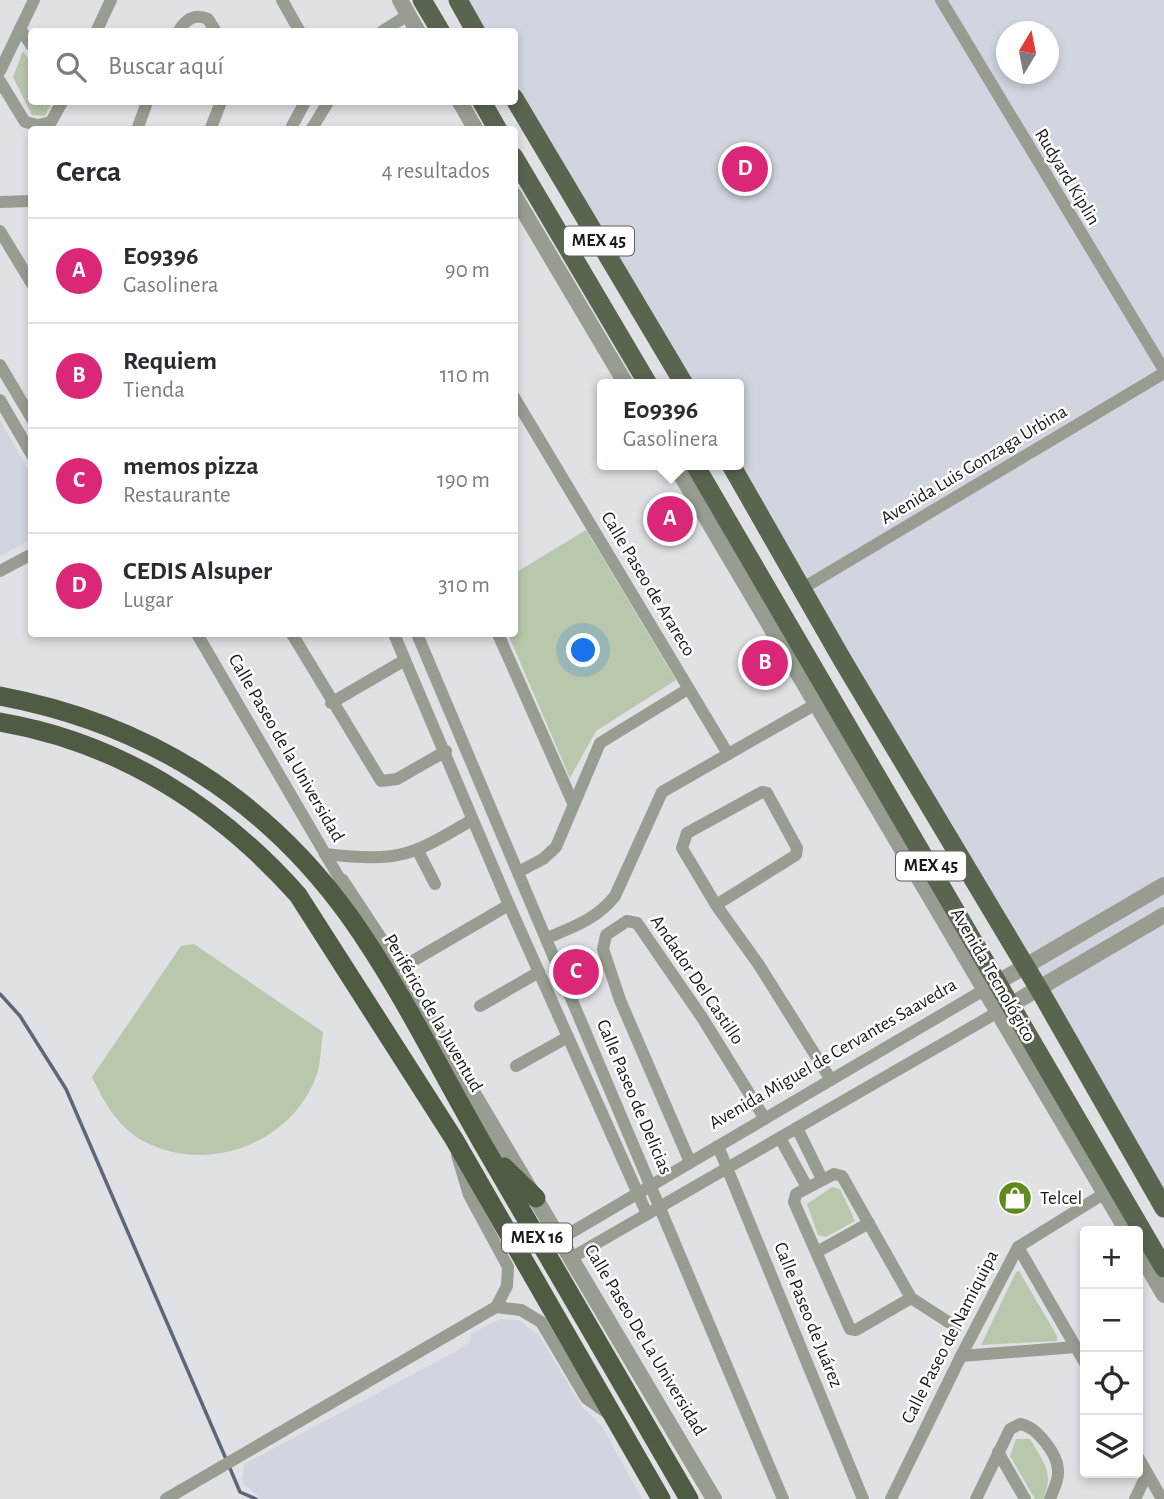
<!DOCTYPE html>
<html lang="es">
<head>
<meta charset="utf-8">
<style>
	:root { --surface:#fff; --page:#f7f7f7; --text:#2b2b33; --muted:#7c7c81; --line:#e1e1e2; --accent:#db2777 }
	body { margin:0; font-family:"Alegreya Sans",sans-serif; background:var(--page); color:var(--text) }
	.controls { position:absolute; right:21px; bottom:21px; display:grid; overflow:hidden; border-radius:7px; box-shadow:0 4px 10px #0003 }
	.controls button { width:63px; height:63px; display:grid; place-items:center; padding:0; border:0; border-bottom:2px solid var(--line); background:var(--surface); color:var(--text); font:35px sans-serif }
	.compass { position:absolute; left:996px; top:21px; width:63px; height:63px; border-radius:50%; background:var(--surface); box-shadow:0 4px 10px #0003; rotate:10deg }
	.you { position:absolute; left:584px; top:651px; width:24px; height:24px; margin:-18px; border:5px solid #fff; border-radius:50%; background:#1a73e8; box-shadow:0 0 0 10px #1a73e833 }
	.badge { display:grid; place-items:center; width:46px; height:46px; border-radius:50%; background:var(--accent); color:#fff; font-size:23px; font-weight:700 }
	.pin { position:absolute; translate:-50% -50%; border:4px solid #fff; box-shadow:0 2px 7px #0006 }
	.popup { position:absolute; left:597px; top:379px; width:147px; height:91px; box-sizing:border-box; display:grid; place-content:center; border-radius:7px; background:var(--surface); filter:drop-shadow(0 2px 5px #0005); font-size:23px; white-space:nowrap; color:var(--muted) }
	.popup b { font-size:26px; color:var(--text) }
	.popup::after { content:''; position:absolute; left:50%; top:100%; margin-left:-14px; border:14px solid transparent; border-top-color:var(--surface) }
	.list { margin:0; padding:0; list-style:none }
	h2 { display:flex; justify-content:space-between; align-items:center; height:91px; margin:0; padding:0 28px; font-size:30px }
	h2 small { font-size:23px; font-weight:400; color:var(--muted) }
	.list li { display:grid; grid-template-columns:46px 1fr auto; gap:21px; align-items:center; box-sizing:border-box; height:105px; padding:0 28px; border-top:2px solid var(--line) }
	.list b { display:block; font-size:26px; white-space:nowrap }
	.list p { margin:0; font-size:23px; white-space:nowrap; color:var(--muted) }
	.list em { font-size:23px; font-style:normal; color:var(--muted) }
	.icon { flex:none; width:38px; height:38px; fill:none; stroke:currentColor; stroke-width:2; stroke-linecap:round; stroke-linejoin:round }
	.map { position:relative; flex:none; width:1164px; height:1499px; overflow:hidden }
	.search { position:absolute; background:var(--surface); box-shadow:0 4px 10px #0003; left:28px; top:28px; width:490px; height:77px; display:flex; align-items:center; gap:18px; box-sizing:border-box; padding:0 24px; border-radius:7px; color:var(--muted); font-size:26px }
	.panel { position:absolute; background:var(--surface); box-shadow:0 4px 10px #0003; left:28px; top:126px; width:490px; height:511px; border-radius:7px }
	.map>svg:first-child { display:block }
	.built { fill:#d1d5df; fill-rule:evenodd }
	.green { fill:#b9c7ac }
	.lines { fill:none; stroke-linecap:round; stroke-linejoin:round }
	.stream { stroke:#5e6679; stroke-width:3.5 }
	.minor { stroke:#979d91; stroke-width:12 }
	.tertiary { stroke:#979d91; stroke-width:16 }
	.primary { stroke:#5a6550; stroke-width:19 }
	.trunk { stroke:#505b44; stroke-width:19 }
	.labels { text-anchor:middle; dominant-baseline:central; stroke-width:5; stroke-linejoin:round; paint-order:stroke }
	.shield { fill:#fff; stroke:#5f5f5f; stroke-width:2 }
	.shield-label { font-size:18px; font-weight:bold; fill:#1a1a1b }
	.street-label { font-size:19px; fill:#1a1a1b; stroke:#fff }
	.poi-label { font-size:19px; fill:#1a1a1b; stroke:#fff; text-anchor:start }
</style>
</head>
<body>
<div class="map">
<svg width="1164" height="1499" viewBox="0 0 1164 1499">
	<rect width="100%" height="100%" fill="#e0e1e4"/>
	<g class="built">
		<path d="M464,0H1164V1199L738,465V384H687L515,87L514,32L483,31ZM1006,32H1048V74H1006Z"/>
		<polygon points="0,420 32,477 31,540 0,556"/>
		<polygon points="500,1319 519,1320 539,1336 583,1408 602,1426 642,1499 262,1499 242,1483 244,1464 453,1353 470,1342 471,1334"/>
	</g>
	<g class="green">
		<polygon points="23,51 31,63 32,102 52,102 45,116 32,115 13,77"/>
		<polygon points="586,530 676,680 596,731 570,778 508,634 514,634 515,573"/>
		<path d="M194,944L323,1032C321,1045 321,1061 317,1074C293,1143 209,1175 145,1142C118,1128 104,1102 92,1077L181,946Z"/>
		<polygon points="832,1187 840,1189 855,1221 826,1237 818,1235 807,1204"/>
		<polygon points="1019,1271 1057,1336 1057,1341 981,1345 1016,1272"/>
		<path d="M1016,1439H1030C1043,1462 1055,1472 1043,1499H1035L1010,1456Z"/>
	</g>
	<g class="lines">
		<g class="stream">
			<polyline points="0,994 20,1016 66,1089 226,1459"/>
			<polyline points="229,1466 240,1492 256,1499"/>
		</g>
		<g class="minor">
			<polyline points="282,0 300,32"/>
			<polyline points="941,0 1164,370"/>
			<polyline points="20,29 32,46"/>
			<polyline points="96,32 111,0"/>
			<path d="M178,32C185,20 194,13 208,19L216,32"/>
			<polyline points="381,32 408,15"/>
			<polyline points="0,71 34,0"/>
			<polyline points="0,81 25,122 38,125 51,122 62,102"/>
			<polyline points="137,130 147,102"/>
			<polyline points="210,130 221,102"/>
			<polyline points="290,130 305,102"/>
			<polyline points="311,130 328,102"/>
			<polyline points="0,202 32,201"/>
			<polyline points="0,231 32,284"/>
			<polyline points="0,365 32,419"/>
			<polyline points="514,397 728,754"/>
			<polyline points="0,400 32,455"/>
			<polyline points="0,571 32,554"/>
			<polyline points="803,588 1164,373"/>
			<polyline points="197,634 341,881"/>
			<polyline points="292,634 381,781 397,779 446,751"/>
			<polyline points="394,634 509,905 647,1214"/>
			<polyline points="417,634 783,1499"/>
			<polyline points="498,634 573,803"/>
			<polyline points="331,703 405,660"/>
			<polyline points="418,851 435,884"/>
			<path d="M325,854C400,862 409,857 472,820"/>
			<polyline points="520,871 543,859 556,847 600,743 688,689"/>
			<polyline points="716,905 796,855 797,848 767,793 762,792 687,833 682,848 716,905 759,965 831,1080"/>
			<path d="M547,938C573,927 597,919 615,896L662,792L816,704"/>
			<polyline points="399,969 509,905"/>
			<polyline points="480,1006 539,972"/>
			<polyline points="516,1066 568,1037"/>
			<polyline points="797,1128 822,1179"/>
			<polyline points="780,1138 807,1187"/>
			<polyline points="718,1146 863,1499"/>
			<polyline points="690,1162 620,1000 603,949 606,935 627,921 637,923 703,1019 765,1119"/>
			<polyline points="560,1239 984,990"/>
			<polyline points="1018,1247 1085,1363"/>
			<polyline points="817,1252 869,1223"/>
			<polyline points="571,1258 998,1012"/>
			<polyline points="911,1298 856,1330 850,1329 794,1202 796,1194 834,1174 842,1176 911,1298 956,1327"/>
			<polyline points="496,1307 521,1310 541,1322 586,1398 613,1417"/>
			<polyline points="961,1356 1076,1347"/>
			<polyline points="998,1452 1025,1499"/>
			<polyline points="1138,1457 1162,1499"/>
			<polyline points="166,1499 496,1307 507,1286 508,1267 469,1195 457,1155"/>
			<polyline points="891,1499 961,1356 1018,1247 1105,1193"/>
			<path d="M976,1499L1010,1429L1020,1424C1036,1426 1058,1454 1058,1471C1059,1480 1053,1490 1050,1499"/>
			<polyline points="1135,1499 1147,1474"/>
		</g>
		<g class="tertiary">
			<polyline points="400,0 418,32"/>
			<polyline points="460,102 476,130"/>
			<polyline points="514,195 626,384"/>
			<polyline points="675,465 1127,1231"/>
			<polyline points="341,881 399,969 714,1499"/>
			<polyline points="988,988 1164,885"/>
			<polyline points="1000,1011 1164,915"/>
			<polyline points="1138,1250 1164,1295"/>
		</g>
		<g class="primary">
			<polyline points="422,0 441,32"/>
			<polyline points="458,0 476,32"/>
			<polyline points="514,98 684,384"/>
			<polyline points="482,102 498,130"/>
			<polyline points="514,157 648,384"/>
			<polyline points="695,465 1164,1268"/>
			<polyline points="731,465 843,661 1039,989 1164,1208"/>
		</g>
		<g class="trunk">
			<path d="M0,696C145,723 264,797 350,917C401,989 440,1070 484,1146C552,1264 621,1381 689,1499"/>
			<path d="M0,722C118,742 219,806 298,895L454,1139L661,1499"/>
			<polyline points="504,1167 536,1198"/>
		</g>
	</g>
	<defs>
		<g id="shop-disc" transform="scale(1.75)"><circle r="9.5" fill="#5e8b1c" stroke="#fff"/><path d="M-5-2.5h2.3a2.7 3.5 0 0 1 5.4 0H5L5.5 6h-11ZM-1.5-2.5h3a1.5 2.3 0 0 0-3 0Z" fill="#fff"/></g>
	</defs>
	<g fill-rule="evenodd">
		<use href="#shop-disc" x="1015" y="1198"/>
	</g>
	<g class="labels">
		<g class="shield">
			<rect x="564" y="226.5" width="70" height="29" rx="5"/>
			<rect x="896" y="851.5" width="70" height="29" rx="5"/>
			<rect x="502" y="1223.5" width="70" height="29" rx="5"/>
		</g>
		<g class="shield-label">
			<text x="599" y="241">MEX 45</text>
			<text x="931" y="866">MEX 45</text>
			<text x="537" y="1238">MEX 16</text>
		</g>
		<g class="street-label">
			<text transform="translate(1067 177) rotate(59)">Rudyard Kiplin</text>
			<text transform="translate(974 465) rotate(-31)">Avenida Luis Gonzaga Urbina</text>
			<text transform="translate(648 584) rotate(59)">Calle Paseo de Arareco</text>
			<text transform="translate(286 748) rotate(60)">Calle Paseo de la Universidad</text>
			<text transform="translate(993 975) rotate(60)">Avenida Tecnológico</text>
			<text transform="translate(697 980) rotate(56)">Andador Del Castillo</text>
			<text transform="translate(433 1013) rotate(60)">Periférico de la Juventud</text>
			<text transform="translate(833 1054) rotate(-30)">Avenida Miguel de Cervantes Saavedra</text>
			<text transform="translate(634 1097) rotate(67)">Calle Paseo de Delicias</text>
			<text transform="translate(808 1315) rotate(68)">Calle Paseo de Juárez</text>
			<text transform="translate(950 1337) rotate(-63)">Calle Paseo de Namiquipa</text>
			<text transform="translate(645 1340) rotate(59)">Calle Paseo De La Universidad</text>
		</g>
		<g class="poi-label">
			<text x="1040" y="1198">Telcel</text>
		</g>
	</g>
</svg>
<div class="controls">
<button>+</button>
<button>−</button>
<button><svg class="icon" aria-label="locate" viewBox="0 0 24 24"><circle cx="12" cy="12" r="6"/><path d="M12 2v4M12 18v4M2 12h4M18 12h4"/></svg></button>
<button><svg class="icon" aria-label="layers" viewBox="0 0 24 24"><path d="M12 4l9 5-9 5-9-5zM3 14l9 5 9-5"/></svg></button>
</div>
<svg class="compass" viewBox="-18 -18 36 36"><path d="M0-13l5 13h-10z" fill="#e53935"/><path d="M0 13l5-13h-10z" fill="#7c7c81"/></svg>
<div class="you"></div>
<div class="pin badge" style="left:670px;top:519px">A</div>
<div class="popup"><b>E09396</b>Gasolinera</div>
<div class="pin badge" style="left:765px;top:663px">B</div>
<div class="pin badge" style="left:576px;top:972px">C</div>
<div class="pin badge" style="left:745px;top:169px">D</div>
<div class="search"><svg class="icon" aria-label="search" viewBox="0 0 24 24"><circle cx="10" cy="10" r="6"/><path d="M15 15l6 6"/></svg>Buscar aquí</div>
<section class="panel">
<h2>Cerca<small>4 resultados</small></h2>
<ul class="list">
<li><span class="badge">A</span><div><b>E09396</b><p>Gasolinera</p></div><em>90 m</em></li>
<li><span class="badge">B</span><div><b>Requiem</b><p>Tienda</p></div><em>110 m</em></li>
<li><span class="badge">C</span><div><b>memos pizza</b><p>Restaurante</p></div><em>190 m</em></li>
<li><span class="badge">D</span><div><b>CEDIS Alsuper</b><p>Lugar</p></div><em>310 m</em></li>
</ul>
</section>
</div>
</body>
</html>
